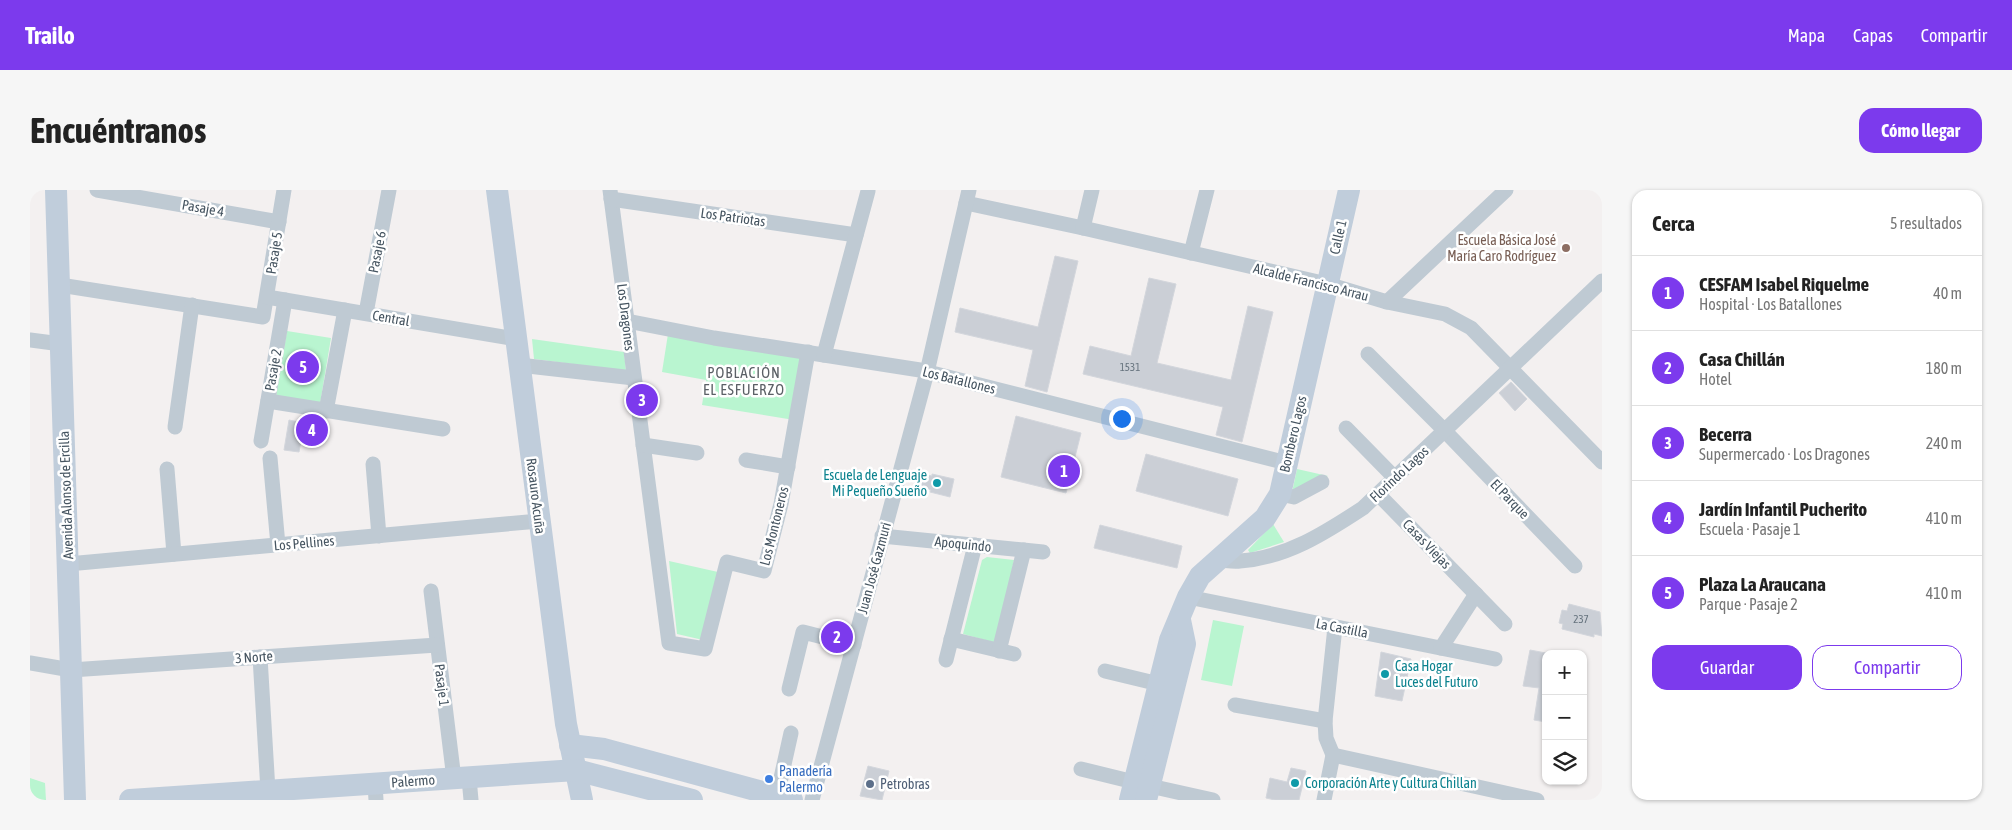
<!DOCTYPE html>
<html lang="es">
<head>
<meta charset="utf-8">
<style>
	:root { --surface:#fff; --page:#f6f6f6; --text:#222; --muted:#767676; --line:#e0e0e0; --accent:#7c3aed }
	body { margin:0; font-family:"Asap Condensed",sans-serif; background:var(--page); color:var(--text) }
	.controls { position:absolute; right:15px; bottom:15px; display:grid; overflow:hidden; border-radius:10px; box-shadow:0 1px 4px #0004 }
	.controls button { width:45px; height:45px; display:grid; place-items:center; padding:0; border:0; border-bottom:1px solid var(--line); background:var(--surface); color:var(--text); font:25px sans-serif }
	.you { position:absolute; left:1091px; top:228px; width:18px; height:18px; margin:-12px; border:4px solid #fff; border-radius:50%; background:#1a73e8; box-shadow:0 0 0 8px #1a73e833 }
	.badge { display:grid; place-items:center; width:32px; height:32px; border-radius:50%; background:var(--accent); color:#fff; font-size:16px; font-weight:700 }
	.pin { position:absolute; translate:-50% -50%; border:2px solid #fff; box-shadow:0 1px 5px #0006 }
	.list { margin:0; padding:0; list-style:none }
	h2 { display:flex; justify-content:space-between; align-items:center; height:65px; margin:0; padding:0 20px; font-size:21px }
	h2 small { font-size:16px; font-weight:400; color:var(--muted) }
	.list li { display:grid; grid-template-columns:32px 1fr auto; gap:15px; align-items:center; box-sizing:border-box; height:75px; padding:0 20px; border-top:1px solid var(--line) }
	.list b { display:block; font-size:19px; white-space:nowrap }
	.list p { margin:0; font-size:16px; white-space:nowrap; color:var(--muted) }
	.list em { font-size:16px; font-style:normal; color:var(--muted) }
	.actions { display:flex; gap:10px; padding:15px 20px }
	.actions a { flex:1; padding:11px 0; border:1px solid var(--accent); border-radius:15px; text-align:center; font-size:18px; color:var(--accent) }
	.actions .main { background:var(--accent); color:#fff }
	.icon { flex:none; width:28px; height:28px; fill:none; stroke:currentColor; stroke-width:2; stroke-linecap:round; stroke-linejoin:round }
	.map { position:relative; flex:none; width:1572px; height:610px; overflow:hidden; border-radius:15px }
	header { display:flex; align-items:center; gap:30px; box-sizing:border-box; height:70px; padding:0 25px; background:var(--accent); color:#fff }
	header strong { font-size:24px }
	nav { display:flex; gap:28px; margin-inline-start:auto; font-size:18px }
	.intro { display:flex; align-items:center; justify-content:space-between; box-sizing:border-box; height:120px; padding:0 30px }
	h1 { margin:0; font-size:35px }
	.button { padding:12px 22px; border-radius:15px; background:var(--accent); color:#fff; font-size:18px; font-weight:700 }
	main { display:flex; gap:30px; padding:0 30px }
	aside { flex:1; background:var(--surface); border-radius:15px; box-shadow:0 1px 4px #0004 }
	.map>svg:first-child { display:block }
	.green { fill:#b9f5d0 }
	.building { fill:#cbcfd6; stroke:#d3d6dc }
	.lines { fill:none; stroke-linecap:round; stroke-linejoin:round }
	.street { stroke:#bfcad3; stroke-width:15 }
	.secondary { stroke:#c0cddb; stroke-width:22 }
	.education-dot { fill:#8d6e63; stroke:#fff; stroke-width:2 }
	.culture-dot { fill:#0f9aa8; stroke:#fff; stroke-width:2 }
	.shop-dot { fill:#3f7fe0; stroke:#fff; stroke-width:2 }
	.service-dot { fill:#5c6f8a; stroke:#fff; stroke-width:2 }
	.labels { text-anchor:middle; dominant-baseline:central; stroke-width:5; stroke-linejoin:round; paint-order:stroke }
	.number-label { font-size:11px; fill:#66737e }
	.street-label { font-size:14px; fill:#455460; stroke:#fff }
	.education-label { font-size:14px; fill:#785e54; stroke:#fff; text-anchor:end }
	.culture-label { font-size:14px; fill:#0d838f; stroke:#fff; text-anchor:start }
	.shop-label { font-size:14px; fill:#366cbe; stroke:#fff; text-anchor:start }
	.service-label { font-size:14px; fill:#4e5e75; stroke:#fff; text-anchor:start }
	.neighbourhood-label { font-size:15px; letter-spacing:1px; fill:#5b6066; stroke:#fff }
</style>
</head>
<body>
<header>
<strong>Trailo</strong>
<nav><a>Mapa</a><a>Capas</a><a>Compartir</a></nav>
</header>
<div class="intro"><h1>Encuéntranos</h1><a class="button">Cómo llegar</a></div>
<main>
<div class="map">
<svg width="1572" height="610" viewBox="0 0 1572 610">
	<rect width="100%" height="100%" fill="#f3f0f0"/>
	<g class="green">
		<polygon points="257,141 301,148 290,214 246,207"/>
		<polygon points="638,144 774,166 764,230 672,215 676,190 632,182"/>
		<polygon points="502,149 594,162 596,181 504,169"/>
		<polygon points="1267,279 1298,286 1265,303 1262,302"/>
		<polygon points="1243,334 1254,352 1220,363 1218,360"/>
		<polygon points="957,367 984,370 966,453 933,444 952,370"/>
		<polygon points="639,371 688,382 673,450 647,444"/>
		<polygon points="1183,430 1214,436 1202,496 1171,490"/>
		<polygon points="0,588 15,593 16,610 0,610"/>
	</g>
	<g class="building">
		<polygon points="1025,66 1048,71 1017,202 995,196 1003,160 925,142 930,118 1008,137"/>
		<polygon points="1119,88 1146,94 1127,173 1201,190 1218,116 1243,122 1212,252 1186,245 1193,217 1053,184 1060,156 1101,166"/>
		<polygon points="1481,192 1497,209 1485,221 1469,203"/>
		<polygon points="986,226 1051,243 1036,303 971,287"/>
		<polygon points="259,230 274,233 269,262 254,260"/>
		<polygon points="1116,264 1208,289 1198,326 1106,301"/>
		<polygon points="892,284 902,286 902,284 924,289 920,307 900,302 901,300 889,297"/>
		<polygon points="1070,335 1152,356 1147,378 1064,358"/>
		<polygon points="1539,414 1570,422 1572,446 1564,444 1564,447 1532,439 1533,434 1529,433 1532,420 1537,421"/>
		<polygon points="1500,460 1516,463 1516,532 1504,530 1509,498 1493,496"/>
		<polygon points="1351,462 1381,469 1372,511 1345,506"/>
		<polygon points="838,576 859,581 852,610 830,606"/>
		<polygon points="1261,578 1276,581 1269,610 1245,610 1236,608 1240,588 1257,592"/>
	</g>
	<g class="lines">
		<g class="street">
			<polyline points="67,0 249,32"/>
			<polyline points="580,0 639,453 675,459 697,372 734,381 751,314 778,162"/>
			<polyline points="581,9 826,45"/>
			<polyline points="936,13 1053,38 1297,94 1357,112 1415,124 1441,138 1572,272"/>
			<polyline points="1053,38 1062,0"/>
			<polyline points="1161,63 1177,0"/>
			<polyline points="30,95 233,127 254,0"/>
			<polyline points="237,107 486,149"/>
			<polyline points="1357,112 1476,0"/>
			<polyline points="336,123 359,0"/>
			<polyline points="597,131 684,148 890,180 1257,273"/>
			<polyline points="0,150 31,154"/>
			<polyline points="1338,164 1411,237 1545,376"/>
			<polyline points="794,165 838,1"/>
			<polyline points="489,175 604,188"/>
			<polyline points="238,211 413,239"/>
			<polyline points="296,221 315,120"/>
			<polyline points="145,237 162,115"/>
			<polyline points="1316,238 1365,288"/>
			<polyline points="231,251 255,110"/>
			<polyline points="613,255 667,263"/>
			<polyline points="240,268 248,355"/>
			<polyline points="716,270 758,277"/>
			<polyline points="343,274 349,346"/>
			<polyline points="137,279 144,364"/>
			<polyline points="1250,304 1264,307 1292,292"/>
			<polyline points="1348,304 1475,434"/>
			<polyline points="852,346 1013,362"/>
			<path d="M1186,370C1194,370 1202,372 1210,371C1256,368 1295,343 1333,318L1572,91"/>
			<polyline points="38,374 509,331"/>
			<polyline points="401,401 424,589"/>
			<polyline points="1158,407 1465,469"/>
			<polyline points="921,449 984,464"/>
			<polyline points="1411,458 1446,404"/>
			<polyline points="969,461 994,360"/>
			<polyline points="230,467 238,601"/>
			<polyline points="916,470 945,355"/>
			<polyline points="0,473 41,480 407,455"/>
			<polyline points="1075,481 1129,494"/>
			<polyline points="759,499 773,442 824,455"/>
			<polyline points="1205,515 1295,531"/>
			<polyline points="1303,565 1507,610"/>
			<polyline points="1051,579 1104,592"/>
			<polyline points="439,588 441,610"/>
			<polyline points="345,594 346,610"/>
			<polyline points="1120,596 1183,610"/>
			<polyline points="747,606 761,543"/>
			<polyline points="782,610 897,182 939,0"/>
			<polyline points="1294,610 1303,565 1296,548 1295,531 1305,437"/>
		</g>
		<g class="secondary">
			<polyline points="26,0 45,610"/>
			<polyline points="467,0 536,534 552,610"/>
			<polyline points="540,555 574,559 762,610"/>
			<polyline points="100,610 546,580 662,610"/>
			<polyline points="1100,610 1140,450 1158,407 1170,386 1235,328 1250,304 1319,0"/>
			<polyline points="1116,610 1155,454 1150,430"/>
		</g>
	</g>
	<circle class="education-dot" cx="1536" cy="58" r="5"/>
	<g class="culture-dot">
		<circle cx="907" cy="293" r="5"/>
		<circle cx="1355" cy="484" r="5"/>
		<circle cx="1265" cy="593" r="5"/>
	</g>
	<circle class="shop-dot" cx="739" cy="589" r="5"/>
	<circle class="service-dot" cx="840" cy="594" r="5"/>
	<g class="labels">
		<g class="number-label">
			<text x="1100" y="177">1531</text>
			<text x="1551" y="429">237</text>
		</g>
		<g class="street-label">
			<text transform="translate(173 18) rotate(10)">Pasaje 4</text>
			<text transform="translate(703 27) rotate(8)">Los Patriotas</text>
			<text transform="translate(1308 47) rotate(-77)">Calle 1</text>
			<text transform="translate(347 62) rotate(-79)">Pasaje 6</text>
			<text transform="translate(244 63) rotate(-81)">Pasaje 5</text>
			<text transform="translate(1281 92) rotate(14)">Alcalde Francisco Arrau</text>
			<text transform="translate(596 127) rotate(83)">Los Dragones</text>
			<text transform="translate(361 128) rotate(10)">Central</text>
			<text transform="translate(243 180) rotate(-80)">Pasaje 2</text>
			<text transform="translate(929 190) rotate(14)">Los Batallones</text>
			<text transform="translate(1263 244) rotate(-77)">Bombero Lagos</text>
			<text transform="translate(1369 284) rotate(-43)">Florindo Lagos</text>
			<text transform="translate(36 305) rotate(-92)">Avenida Alonso de Ercilla</text>
			<text transform="translate(506 306) rotate(83)">Rosauro Acuña</text>
			<text transform="translate(1480 309) rotate(46)">El Parque</text>
			<text transform="translate(744 336) rotate(-76)">Los Montoneros</text>
			<text transform="translate(274 353) rotate(-5)">Los Pellines</text>
			<text transform="translate(933 354) rotate(6)">Apoquindo</text>
			<text transform="translate(1397 354) rotate(46)">Casas Viejas</text>
			<text transform="translate(844 378) rotate(-75)">Juan José Gazmuri</text>
			<text transform="translate(1312 438) rotate(11)">La Castilla</text>
			<text transform="translate(224 467) rotate(-4)">3 Norte</text>
			<text transform="translate(412 495) rotate(83)">Pasaje 1</text>
			<text transform="translate(383 591) rotate(-4)">Palermo</text>
		</g>
		<g class="education-label">
			<text x="1526" y="50">Escuela Básica José<tspan x="1526" dy="16">María Caro Rodríguez</tspan></text>
		</g>
		<g class="culture-label">
			<text x="897" y="285" text-anchor="end">Escuela de Lenguaje<tspan x="897" dy="16">Mi Pequeño Sueño</tspan></text>
			<text x="1365" y="476">Casa Hogar<tspan x="1365" dy="16">Luces del Futuro</tspan></text>
			<text x="1275" y="593">Corporación Arte y Cultura Chillan</text>
		</g>
		<g class="shop-label">
			<text x="749" y="581">Panadería<tspan x="749" dy="16">Palermo</tspan></text>
		</g>
		<g class="service-label">
			<text x="850" y="594">Petrobras</text>
		</g>
		<g class="neighbourhood-label">
			<text x="714" y="182">POBLACIÓN<tspan x="714" dy="17">EL ESFUERZO</tspan></text>
		</g>
	</g>
</svg>
<div class="controls">
<button>+</button>
<button>−</button>
<button><svg class="icon" aria-label="layers" viewBox="0 0 24 24"><path d="M12 4l9 5-9 5-9-5zM3 14l9 5 9-5"/></svg></button>
</div>
<div class="you"></div>
<div class="pin badge" style="left:1034px;top:281px">1</div>
<div class="pin badge" style="left:807px;top:447px">2</div>
<div class="pin badge" style="left:612px;top:210px">3</div>
<div class="pin badge" style="left:282px;top:240px">4</div>
<div class="pin badge" style="left:273px;top:177px">5</div>
</div>
<aside>
<h2>Cerca<small>5 resultados</small></h2>
<ul class="list">
<li><span class="badge">1</span><div><b>CESFAM Isabel Riquelme</b><p>Hospital · Los Batallones</p></div><em>40 m</em></li>
<li><span class="badge">2</span><div><b>Casa Chillán</b><p>Hotel</p></div><em>180 m</em></li>
<li><span class="badge">3</span><div><b>Becerra</b><p>Supermercado · Los Dragones</p></div><em>240 m</em></li>
<li><span class="badge">4</span><div><b>Jardín Infantil Pucherito</b><p>Escuela · Pasaje 1</p></div><em>410 m</em></li>
<li><span class="badge">5</span><div><b>Plaza La Araucana</b><p>Parque · Pasaje 2</p></div><em>410 m</em></li>
</ul>
<div class="actions"><a class="main">Guardar</a><a>Compartir</a></div>
</aside>
</main>
</body>
</html>
